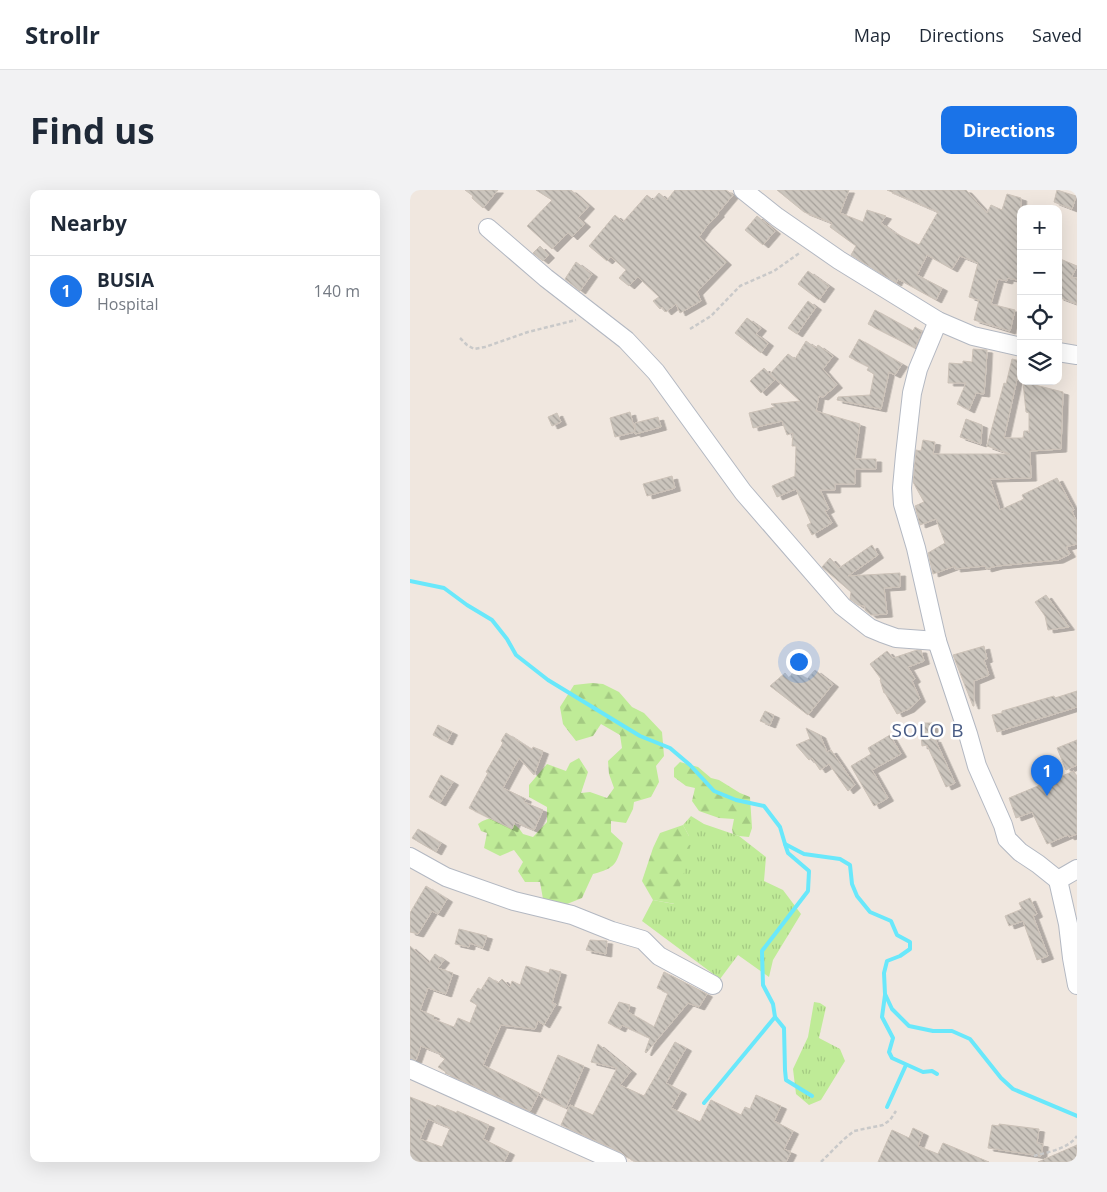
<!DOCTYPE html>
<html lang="en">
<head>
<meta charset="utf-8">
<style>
	:root { --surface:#fff; --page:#f2f2f3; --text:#1f2937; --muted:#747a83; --line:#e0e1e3; --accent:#1a73e8 }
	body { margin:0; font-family:"Open Sans",sans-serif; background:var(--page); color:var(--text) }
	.controls { position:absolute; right:15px; top:15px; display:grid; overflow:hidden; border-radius:10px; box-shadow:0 5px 20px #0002 }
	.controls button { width:45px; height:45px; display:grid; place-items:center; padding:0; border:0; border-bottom:1px solid var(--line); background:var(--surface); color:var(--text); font:25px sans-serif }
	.you { position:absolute; left:388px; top:471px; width:18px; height:18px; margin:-12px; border:4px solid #fff; border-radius:50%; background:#1a73e8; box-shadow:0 0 0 8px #1a73e833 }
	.badge { display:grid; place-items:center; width:32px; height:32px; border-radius:50%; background:var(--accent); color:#fff; font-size:16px; font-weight:700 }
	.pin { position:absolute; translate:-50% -41px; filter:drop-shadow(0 1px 2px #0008) }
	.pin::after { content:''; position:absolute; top:26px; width:18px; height:15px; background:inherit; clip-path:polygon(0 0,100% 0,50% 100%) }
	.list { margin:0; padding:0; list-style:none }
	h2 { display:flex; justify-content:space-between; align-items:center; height:65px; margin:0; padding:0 20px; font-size:21px }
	h2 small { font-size:16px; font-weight:400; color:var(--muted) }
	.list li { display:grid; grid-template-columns:32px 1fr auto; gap:15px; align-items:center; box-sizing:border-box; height:70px; padding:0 20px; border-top:1px solid var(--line) }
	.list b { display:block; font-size:19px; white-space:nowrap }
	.list p { margin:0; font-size:16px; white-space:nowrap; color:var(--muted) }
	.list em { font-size:16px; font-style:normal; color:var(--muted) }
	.icon { flex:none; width:28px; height:28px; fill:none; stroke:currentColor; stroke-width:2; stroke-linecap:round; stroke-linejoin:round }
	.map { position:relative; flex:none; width:667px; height:972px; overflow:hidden; border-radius:10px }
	header { display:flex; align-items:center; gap:30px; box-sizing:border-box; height:70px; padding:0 25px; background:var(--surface); border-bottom:1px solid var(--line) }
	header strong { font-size:24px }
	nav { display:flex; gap:28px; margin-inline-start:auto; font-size:18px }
	.intro { display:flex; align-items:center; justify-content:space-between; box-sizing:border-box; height:120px; padding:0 30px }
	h1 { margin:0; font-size:35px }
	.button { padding:12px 22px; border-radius:10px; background:var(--accent); color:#fff; font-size:18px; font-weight:700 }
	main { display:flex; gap:30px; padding:0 30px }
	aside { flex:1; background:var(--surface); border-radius:10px; box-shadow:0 5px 20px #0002 }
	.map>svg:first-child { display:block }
	.grass { fill:url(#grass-tufts) }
	.forest { fill:url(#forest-firs) }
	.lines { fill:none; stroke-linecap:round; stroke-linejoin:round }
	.stream { stroke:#69e8fb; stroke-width:4 }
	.building { fill:url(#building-back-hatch); stroke:#ccc2b8; fill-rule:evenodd; filter:url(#shadow) }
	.minor-casing { stroke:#b3b8c2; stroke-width:20 }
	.path { stroke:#c9c9c9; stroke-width:2.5; stroke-dasharray:4 2.5; stroke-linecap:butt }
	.minor { stroke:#fff; stroke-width:18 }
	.labels { text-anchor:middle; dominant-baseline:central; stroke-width:5; stroke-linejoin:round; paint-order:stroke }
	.quarter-label { font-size:19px; letter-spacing:1px; fill:#485b84; stroke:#fff }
</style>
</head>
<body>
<header>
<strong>Strollr</strong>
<nav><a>Map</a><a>Directions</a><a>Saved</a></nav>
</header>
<div class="intro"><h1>Find us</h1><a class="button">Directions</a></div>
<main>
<aside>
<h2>Nearby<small></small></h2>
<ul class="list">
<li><span class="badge">1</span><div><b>BUSIA</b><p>Hospital</p></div><em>140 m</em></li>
</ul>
</aside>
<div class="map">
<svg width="667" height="972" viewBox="0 0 667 972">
	<defs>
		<pattern id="grass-tufts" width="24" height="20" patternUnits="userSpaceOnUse" patternTransform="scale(1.25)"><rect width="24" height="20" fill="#bfeb97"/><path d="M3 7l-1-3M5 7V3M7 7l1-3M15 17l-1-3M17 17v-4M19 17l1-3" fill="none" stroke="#a4ca82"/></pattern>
		<pattern id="forest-firs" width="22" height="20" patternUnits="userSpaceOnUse" patternTransform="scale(1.25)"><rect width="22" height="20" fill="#bfeb97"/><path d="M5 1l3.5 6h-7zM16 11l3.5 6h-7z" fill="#a4ca82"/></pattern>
		<pattern id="building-back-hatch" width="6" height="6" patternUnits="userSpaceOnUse" patternTransform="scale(1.25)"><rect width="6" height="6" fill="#cbc5bd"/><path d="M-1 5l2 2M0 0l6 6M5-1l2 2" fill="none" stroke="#a5a09a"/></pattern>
		<filter id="shadow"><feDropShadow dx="5.5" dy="3" stdDeviation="0" flood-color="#0004"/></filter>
	</defs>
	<rect width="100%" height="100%" fill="#f0e7df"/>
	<g class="grass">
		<polygon points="281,626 294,634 329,646 356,667 354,691 373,700 391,724 363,770 359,787 328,765 310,789 232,731 243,710 264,714 279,646 273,635"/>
		<polygon points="404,812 410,813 416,817 409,848 430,859 435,871 411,910 399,915 386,904 383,879 398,847"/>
	</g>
	<g class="forest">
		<path d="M182,493L193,494L209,502L222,517L234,523L252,542L254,566L246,576L249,592L241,607L224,612L223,619L216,633L201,631V642L213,653C206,674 206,678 183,684L172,708L152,716L133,709L130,692H115L108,681L113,672L104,660L90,666L74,658L77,643L71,641L68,634C83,622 104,629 113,644L123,647L137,632V617L119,607V595L137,574L156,581L160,573L169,568L178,582L171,603L180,602L197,608L204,598L199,584L198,571L212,558L210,545L191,534L183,546L166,551L153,534L150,517L164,495Z"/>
		<polygon points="270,572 288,577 301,588 309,590 330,603 340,607 342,638 339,647 329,646 323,644 322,639 324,629 309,628 289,621 282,611 285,598 276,596 264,587 264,578"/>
		<polygon points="273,635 279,646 279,665 265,714 243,710 232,691 243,658 250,643"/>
	</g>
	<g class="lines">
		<g class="stream">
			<polyline points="0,391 34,398 57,415 82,430 97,449 106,465 138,490 230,546 260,558 280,575 304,601 326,610 354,616 370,637 375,654 394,664 430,669 440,675 442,694 447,706 460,722 481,731 487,745 500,752 500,759 490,766 477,771 474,783 475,804 482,819 499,836 523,841 542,841 560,849 591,888 603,899 667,926"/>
			<polyline points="375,654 378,663 399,681 398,701 352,761 353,795 363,814 365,827 374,838 375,880 376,890 402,906"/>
			<polyline points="475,805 472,827 483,848 479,862 482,868 513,882 522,881 527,884"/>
			<polyline points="294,913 365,827"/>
			<polyline points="477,917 496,875"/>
		</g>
	</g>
	<g class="building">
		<polygon points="55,0 88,0 73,18 62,8 63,6"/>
		<polygon points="126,0 161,0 179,16 168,28 175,34 162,47 158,43 142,59 117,36 142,10"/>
		<polygon points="265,0 316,0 323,5 308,23 309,24 296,37 289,47 316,72 287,102 291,111 270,123 266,114 256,122 252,117 250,119 243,111 249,107 228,87 219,96 209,88 216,80 201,67 197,71 179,56 205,25 213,32 237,5 243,10 249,3 257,10"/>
		<polygon points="367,0 439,0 430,23 453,32 457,20 476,26 471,33 485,43 509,55 528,22 477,0 556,0 577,23 581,15 592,20 597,4 611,8 611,91 598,88 597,91 588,89 581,114 605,120 600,141 564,130 569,110 559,107 568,73 550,66 542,79 517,65 507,85 532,98 526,110 488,89 486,93 441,65 446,56 420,37 422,33 394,22"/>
		<polygon points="647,0 666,6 662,19 644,12"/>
		<polygon points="347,26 365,41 353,55 335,40"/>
		<polygon points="130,56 139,65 133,71 123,63"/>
		<polygon points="648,68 667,76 661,88 667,88 667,114 648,107"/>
		<polygon points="166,72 182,84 170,101 155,89"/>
		<polygon points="398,81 419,96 409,110 388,94"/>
		<polygon points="398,111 406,117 387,144 378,138"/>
		<polygon points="465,120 503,141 505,137 512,141 505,158 458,134"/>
		<polygon points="337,128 351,138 346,144 358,153 351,163 325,143"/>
		<polygon points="449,149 492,174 485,185 479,182 471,219 427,210 428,207 460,205 464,184 457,180 459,177 439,167"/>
		<polygon points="396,151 406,158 408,155 423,166 413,179 427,195 413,207 409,206 406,221 450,234 445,269 466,269 466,279 445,279 445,294 425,294 425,300 410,300 419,319 415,321 422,333 402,345 397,335 401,333 386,299 367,307 362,296 385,286 386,256 382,256 383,243 377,245 372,231 343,238 339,223 365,217 361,214 390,211 360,184 378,164 385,169"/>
		<polygon points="563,159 577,160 576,179 574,204 566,203 559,220 547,214 556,193 538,193 539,173 553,174 553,171 562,172"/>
		<polygon points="602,169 611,171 594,248 613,248 614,241 618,241 619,243 619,223 616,222 613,192 653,202 651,259 620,261 621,288 580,289 590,320 614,309 612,305 647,288 664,320 662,321 667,333 667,354 656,357 660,364 648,370 587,376 576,379 575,376 545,379 545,376 523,384 518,363 535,353 526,329 510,335 505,316 514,312 503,292 506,260 511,261 513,250 525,252 523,264 600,264 577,256 594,193 596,194"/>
		<polygon points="354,178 365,190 351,203 340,191"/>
		<polygon points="220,222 225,241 225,233 248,227 251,237 225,244 225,242 205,247 200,228"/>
		<polygon points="147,223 151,232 142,236 138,227"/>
		<polygon points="556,229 572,235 571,254 550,247"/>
		<polygon points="262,286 265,298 237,306 233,294"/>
		<polygon points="462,355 468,365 438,386 490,383 490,397 474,398 477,424 461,425 455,420 455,416 448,415 440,409 441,402 412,377 420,368 429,378"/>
		<polygon points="636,405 659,437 638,440 635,426 625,412"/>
		<polygon points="574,456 577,469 574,470 579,485 564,491 564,516 563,516 543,465"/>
		<polygon points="507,460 511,460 514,471 498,477 505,489 502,491 510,509 499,519 487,524 475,503 474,503 470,490 471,489 460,474 477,461 483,468"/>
		<polygon points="405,480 423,494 398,525 360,496 375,483 379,488 384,481 397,489"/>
		<polygon points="667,501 667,517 587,542 582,525 592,523 592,521 644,506 645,508"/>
		<polygon points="355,521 364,525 360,535 350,531"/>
		<polygon points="510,533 522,533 523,550 525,549 545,593 536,597 517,555 512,556"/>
		<polygon points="28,535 42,542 37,552 23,545"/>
		<polygon points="396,538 410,545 417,562 421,560 445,595 438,601 419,574 410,580 402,568 399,570 386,555 400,549"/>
		<polygon points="96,543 122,560 123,557 133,561 124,585 109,568 93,598 116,609 114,612 133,620 124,640 105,632 102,639 59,618 78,583 76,582 93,553 91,551"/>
		<polygon points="480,545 491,564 462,580 478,608 464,616 441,576 461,564 458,558"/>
		<polygon points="667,550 667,575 656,580 647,558"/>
		<polygon points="664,581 667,588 667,644 659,647 658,645 637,654 622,622 606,628 599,608"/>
		<polygon points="31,585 43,592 30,613 19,607"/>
		<polygon points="8,639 31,653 26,662 2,648"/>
		<polygon points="16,696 37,709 28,724 22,721 8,744 0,742 0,723"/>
		<polygon points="620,708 627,724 623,726 638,766 627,770 613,731 599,736 595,726 612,719 609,713"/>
		<polygon points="49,739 77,746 73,758 60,753 59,757 45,754"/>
		<polygon points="180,750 197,751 196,764 176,760"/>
		<polygon points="0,756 19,773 25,764 34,770 28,778 43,783 36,804 18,798 10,820 24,826 23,829 44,837 48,828 60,833 67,815 60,811 68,798 71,800 79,787 88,793 92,789 100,797 102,791 110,795 116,776 139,783 140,779 151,782 142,813 146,814 134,835 128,831 125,839 91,835 73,875 129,903 120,921 35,883 36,882 28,877 35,869 30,866 31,864 11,856 6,870 0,869"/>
		<polygon points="254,782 297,804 289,817 278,813 236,863 235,862 240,848 212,835 210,839 198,833 209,812 220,815 218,822 244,837 258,803 247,798"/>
		<polygon points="265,852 276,858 256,893 271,901 261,918 290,932 301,910 331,925 335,917 340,919 346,905 371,916 364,931 383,941 374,959 381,962 376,972 227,972 216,967 211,962 151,935 160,915 183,925 207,878 181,872 188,854 221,881 210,895 234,906"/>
		<polygon points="148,865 174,876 156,918 130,906"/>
		<path d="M0,907L26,917L27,915L47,923V921L79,935L73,949L99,962L94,972H0ZM18,929L40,938L32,957L10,949Z"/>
		<polygon points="589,934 629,939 627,953 633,954 631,966 578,958 582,935 589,936"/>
		<polygon points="503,938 513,943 508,956 528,964 533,953 579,972 468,972 482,940 499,948"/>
		<polygon points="667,955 667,972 628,972"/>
	</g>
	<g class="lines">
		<g class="minor-casing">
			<g id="minor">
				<polyline points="333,0 367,27 429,70 528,131 563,146 611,157"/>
				<polyline points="78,38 136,88 216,150 246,182 333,302 432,416 460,438 472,443 486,448 527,451"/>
				<polyline points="528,131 508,179 502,203 495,265 492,298 493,314 506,358 527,451 558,544 567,576 593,635 597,649 610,662 628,674 648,690"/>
				<polyline points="648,162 667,165"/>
				<polyline points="0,667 36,687 104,711 162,725 202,741 233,750 249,766 303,795"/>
				<polyline points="667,679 648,690 658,734 662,768 667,795"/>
				<polyline points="0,879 207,972"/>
			</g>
		</g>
		<g class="path">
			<polyline points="280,139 301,126 330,96 364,81 391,62"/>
			<polyline points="50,148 57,155 64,159 75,157 118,142 166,130"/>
			<path d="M624,966C638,962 658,959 667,946"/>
			<polyline points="411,972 433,950 444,941 473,935 480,930 486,921"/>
		</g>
		<use href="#minor" class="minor"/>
	</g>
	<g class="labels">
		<g class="quarter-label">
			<text x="518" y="540">SOLO B</text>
		</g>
	</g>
</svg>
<div class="controls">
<button>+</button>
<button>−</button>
<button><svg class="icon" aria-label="locate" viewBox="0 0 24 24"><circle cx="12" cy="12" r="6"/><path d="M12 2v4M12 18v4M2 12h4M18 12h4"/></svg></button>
<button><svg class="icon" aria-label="layers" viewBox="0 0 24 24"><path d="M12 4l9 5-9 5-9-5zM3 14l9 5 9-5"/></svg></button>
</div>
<div class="you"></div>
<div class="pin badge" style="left:637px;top:606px">1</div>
</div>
</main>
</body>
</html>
